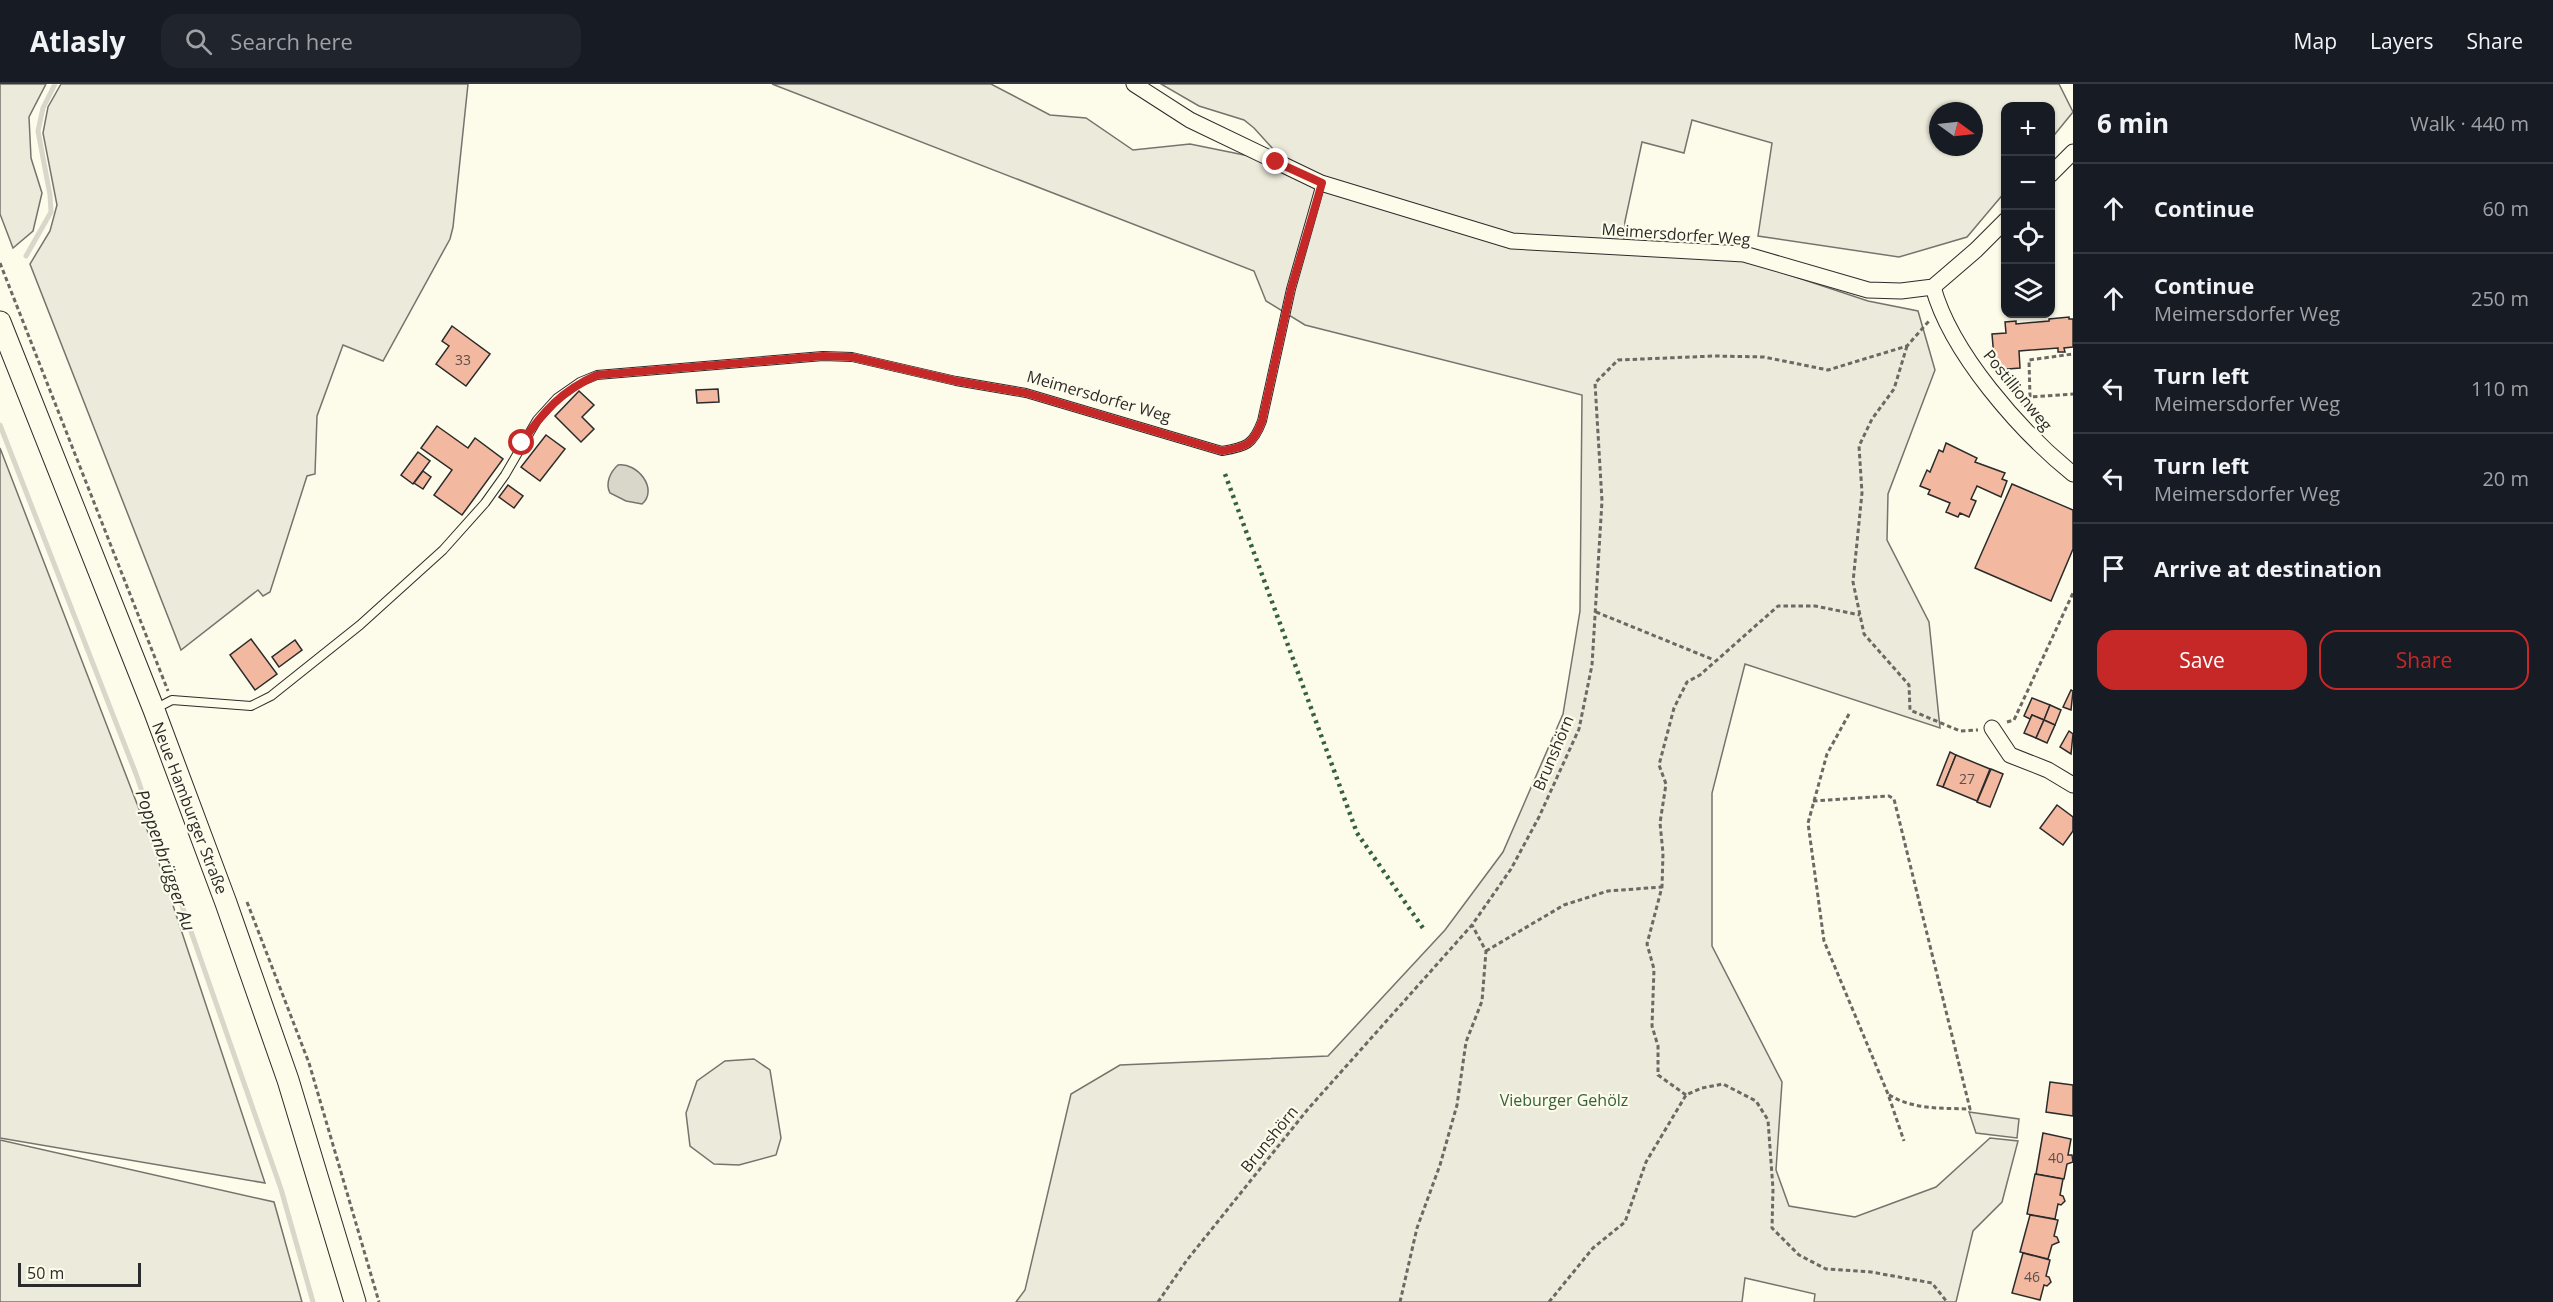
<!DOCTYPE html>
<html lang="en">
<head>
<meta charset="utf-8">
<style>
	:root { --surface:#171b24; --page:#20242c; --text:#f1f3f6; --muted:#9ea1a6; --line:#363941; --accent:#c62828 }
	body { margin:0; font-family:"Open Sans",sans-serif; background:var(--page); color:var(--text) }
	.controls { position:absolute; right:18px; top:18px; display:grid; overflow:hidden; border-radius:12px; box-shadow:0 2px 4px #0004 }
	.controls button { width:54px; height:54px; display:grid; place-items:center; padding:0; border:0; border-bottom:2px solid var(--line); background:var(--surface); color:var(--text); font:30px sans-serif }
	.compass { position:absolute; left:1929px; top:18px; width:54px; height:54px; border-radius:50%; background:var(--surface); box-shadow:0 2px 4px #0004; rotate:105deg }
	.scale { position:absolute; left:18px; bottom:15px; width:123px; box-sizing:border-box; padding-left:6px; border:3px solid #2b2b2b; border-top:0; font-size:16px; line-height:21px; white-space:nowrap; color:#2b2b2b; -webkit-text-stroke:4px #fdfbea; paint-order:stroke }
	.stop { position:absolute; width:18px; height:18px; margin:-14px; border:4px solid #c62828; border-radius:50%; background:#fff }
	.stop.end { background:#c62828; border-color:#fff; box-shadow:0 2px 6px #0008 }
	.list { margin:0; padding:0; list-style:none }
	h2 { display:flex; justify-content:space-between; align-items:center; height:78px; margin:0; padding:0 24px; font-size:26px }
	h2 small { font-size:20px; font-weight:400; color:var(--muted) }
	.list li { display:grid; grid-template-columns:39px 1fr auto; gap:18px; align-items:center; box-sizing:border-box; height:90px; padding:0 24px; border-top:2px solid var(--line) }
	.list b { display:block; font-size:22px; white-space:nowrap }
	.list p { margin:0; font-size:20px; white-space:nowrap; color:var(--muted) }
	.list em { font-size:20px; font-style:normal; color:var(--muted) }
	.actions { display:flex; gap:12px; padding:18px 24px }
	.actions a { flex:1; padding:14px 0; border:2px solid var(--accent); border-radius:18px; text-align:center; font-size:21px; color:var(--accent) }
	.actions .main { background:var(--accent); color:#fff }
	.icon { flex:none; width:33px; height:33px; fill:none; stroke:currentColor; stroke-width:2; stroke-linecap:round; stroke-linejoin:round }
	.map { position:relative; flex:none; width:2073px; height:1218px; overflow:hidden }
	header { display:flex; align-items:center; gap:36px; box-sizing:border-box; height:84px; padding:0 30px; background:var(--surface); border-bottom:2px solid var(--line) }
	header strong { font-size:28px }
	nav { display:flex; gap:33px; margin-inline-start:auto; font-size:21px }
	.search { width:420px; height:54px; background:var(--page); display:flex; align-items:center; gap:15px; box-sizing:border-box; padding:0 21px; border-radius:18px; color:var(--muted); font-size:22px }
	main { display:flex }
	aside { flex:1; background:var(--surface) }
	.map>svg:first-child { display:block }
	.green { fill:#ecebdb; stroke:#74746e; stroke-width:1.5; fill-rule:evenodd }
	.parking { fill:#eceadb; stroke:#74746e; stroke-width:1.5 }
	.water { fill:#d8d7c9; stroke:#74746e; stroke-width:1.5 }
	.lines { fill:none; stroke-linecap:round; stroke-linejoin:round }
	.stream { stroke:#d8d7c9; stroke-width:5 }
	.building { fill:#f2b8a0; stroke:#2b2b2b; stroke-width:1.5 }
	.service-casing { stroke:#2b2b2b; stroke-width:10 }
	.minor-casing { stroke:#2b2b2b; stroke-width:17 }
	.secondary-casing { stroke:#2b2b2b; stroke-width:23 }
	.path { stroke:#6a6964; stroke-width:3; stroke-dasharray:4.5 3; stroke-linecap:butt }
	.service { stroke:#fdfbea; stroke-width:8 }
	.minor { stroke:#fdfbea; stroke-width:15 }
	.secondary { stroke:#fdfbea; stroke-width:21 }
	.hedge { stroke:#34623c; stroke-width:4.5; stroke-dasharray:3 4.5; stroke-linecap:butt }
	.route { stroke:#c62828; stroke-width:8 }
	.labels { text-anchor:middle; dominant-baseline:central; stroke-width:4.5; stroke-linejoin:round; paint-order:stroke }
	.number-label { font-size:14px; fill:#5d4e48 }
	.street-label { font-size:16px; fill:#2b2b2b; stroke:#fdfbea }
	.park-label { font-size:16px; fill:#34623c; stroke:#fdfbea }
	.water-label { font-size:18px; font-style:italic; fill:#2b2b2b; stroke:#fdfbea }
</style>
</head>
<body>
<header>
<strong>Atlasly</strong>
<div class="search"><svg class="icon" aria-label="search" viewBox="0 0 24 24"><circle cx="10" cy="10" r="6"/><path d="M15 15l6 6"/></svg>Search here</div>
<nav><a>Map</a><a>Layers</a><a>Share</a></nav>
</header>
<main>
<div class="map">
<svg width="2073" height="1218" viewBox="0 0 2073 1218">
	<rect width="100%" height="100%" fill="#fdfbea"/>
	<g class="green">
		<polygon points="0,0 46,0 29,33 31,74 42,109 33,147 13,164 0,130"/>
		<polygon points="61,0 468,0 453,143 450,155 383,277 343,261 317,332 315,390 307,392 270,508 263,512 258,506 181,566 30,180 50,147 57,121 43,49 48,23"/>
		<path d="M772,0H991L1050,31L1086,34L1133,66L1190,60L1254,73L1301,96L1254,44L1244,36L1199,22L1161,0H2059L2073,28L2051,55L2050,22H2006L2005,108L1967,153L1899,173L1758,152L1772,59L1692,36L1684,69L1642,58L1625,137L1623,166L1747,177L1868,217L1918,227L1935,286L1888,410L1887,456L1929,538L1940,644L1745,580L1712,709V862L1782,998L1776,1086L1789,1122L1855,1133L1936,1103L1990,1054L2018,1057L2002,1118L1973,1147L1956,1218H1814L1815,1210L1745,1194L1742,1218H1016L1025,1206L1071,1010L1120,981L1328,972L1445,846L1503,768L1563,630L1580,527L1582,311L1305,241L1266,217L1254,187ZM1938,27H1974V63H1938Z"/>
		<polygon points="0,364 154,764 265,1099 0,1054"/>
		<polygon points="754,975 770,986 781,1054 776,1071 739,1081 714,1080 690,1062 686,1029 697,997 725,977"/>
		<polygon points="0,1056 274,1118 302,1218 0,1218"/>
	</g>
	<polygon class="parking" points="1969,1028 2019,1035 2017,1054 1976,1049"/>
	<path class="water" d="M618,381C637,378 659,405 642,420L626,417L610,409C605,400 610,388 618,381Z"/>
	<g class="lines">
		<g class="stream">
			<polyline points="26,172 51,128 50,111 38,47 43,24 55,0"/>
			<polyline points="0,341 136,690 281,1105 313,1218"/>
		</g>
	</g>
	<g class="building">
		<polygon points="2069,233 2069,235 2073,235 2073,263 2064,264 2065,268 2058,268 2058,264 2019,267 2020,284 1995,286 1992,250 2006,249 2005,238 2016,237 2016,240 2049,237 2049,235"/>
		<polygon points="452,242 490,270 466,302 436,280 449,262 442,257"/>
		<polygon points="718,305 719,318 697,319 696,306"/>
		<polygon points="579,307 594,321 582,333 594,345 581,358 555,332"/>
		<polygon points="437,342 468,364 475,354 503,375 462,431 434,411 452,386 421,364"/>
		<polygon points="546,351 565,365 540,397 521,383"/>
		<polygon points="1946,359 1977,374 1975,378 2005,389 2002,395 2007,397 2001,413 1977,402 1971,415 1976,417 1969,433 1960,429 1958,433 1946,428 1950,419 1928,410 1930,406 1920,402 1927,386 1930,388 1939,366 1943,368"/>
		<polygon points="418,368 430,377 413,400 401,391"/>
		<polygon points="423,387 431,393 423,405 414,399"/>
		<polygon points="2012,400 2073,426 2073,465 2051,517 1975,484"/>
		<polygon points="508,401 523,412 514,424 499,413"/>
		<polygon points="251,555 277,590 255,606 230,571"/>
		<polygon points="295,556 302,566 279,583 272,573"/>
		<polygon points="2071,606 2073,607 2071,626 2063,623"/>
		<polygon points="2032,614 2050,621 2044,636 2032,631 2030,635 2024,632"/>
		<polygon points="2050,621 2061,626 2055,641 2044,636"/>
		<polygon points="2032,631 2044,636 2036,654 2024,649"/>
		<polygon points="2044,636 2055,641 2047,659 2036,654"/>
		<polygon points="2069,647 2073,650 2071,670 2060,663"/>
		<polygon points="1950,668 1956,671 1943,703 1937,701"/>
		<polygon points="1956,671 1990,685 1977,717 1943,703"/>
		<polygon points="1991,685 2003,690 1990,723 1977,718"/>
		<polygon points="2057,721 2073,733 2073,747 2063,761 2040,744"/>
		<polygon points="2050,998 2073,1001 2073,1032 2046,1028"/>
		<polygon points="2043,1049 2071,1055 2068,1071 2072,1071 2073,1078 2067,1080 2064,1095 2036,1090"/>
		<polygon points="2035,1090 2063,1095 2060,1111 2063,1112 2065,1117 2061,1121 2058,1120 2055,1135 2027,1130"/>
		<polygon points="2030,1131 2058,1136 2054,1152 2057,1153 2059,1158 2052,1161 2048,1175 2020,1168"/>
		<polygon points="2023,1169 2050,1176 2046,1192 2049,1193 2051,1198 2047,1202 2044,1201 2040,1216 2012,1209"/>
	</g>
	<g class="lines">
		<g class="service-casing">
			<path id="service" d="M155,625L172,616L251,622L271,612L360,541L443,466L485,419L505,391L537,336L557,314L580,298L597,291L823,272L852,273L956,297L1026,309L1222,367C1246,363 1253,361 1262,337L1291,205L1321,99"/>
		</g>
		<g class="minor-casing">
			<g id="minor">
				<polyline points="1134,0 1190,36 1321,99 1512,157 1744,170 1868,206 1901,207 1933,203 1976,166 2006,136"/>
				<polyline points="2050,91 2073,68"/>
				<path d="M1933,203C1951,269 2020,347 2073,390"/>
				<polyline points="1992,644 2010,671 2048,686 2073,701"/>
			</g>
		</g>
		<g class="secondary-casing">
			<polyline id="secondary" points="0,238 154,626 226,819 288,996 355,1218"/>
		</g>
		<g class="path">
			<polyline points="0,179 168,607"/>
			<polyline points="1907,262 1894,305 1872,335 1859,362 1862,409 1853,498 1864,550 1909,601 1910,626 1960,647 1978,646"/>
			<polyline points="2030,313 2029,276 2073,270"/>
			<polyline points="2021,321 2030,313 2073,310"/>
			<polyline points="1596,528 1714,576"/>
			<polyline points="1849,630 1827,670 1808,739 1824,857 1888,1010 1904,1057"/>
			<polyline points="2007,638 2014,636 2073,509"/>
			<path d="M1813,717L1889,712L1894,715L1970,1025C1942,1024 1912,1026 1888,1010"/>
			<polyline points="247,818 309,979 379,1218"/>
			<polyline points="1486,867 1564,821 1608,807 1662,803"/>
			<polyline points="1686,1011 1658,991 1658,962 1652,942 1654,885 1647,860 1662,803 1663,769 1660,739 1666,700 1659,681 1674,624 1687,598 1700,591 1778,522 1815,522 1860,531"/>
			<polyline points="1158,1218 1187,1176 1308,1025 1472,841 1511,785 1539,733 1579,645 1592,581 1602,417 1595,299 1618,276 1715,272 1764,273 1828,286 1907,262 1929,237"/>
			<polyline points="1400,1218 1417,1144 1440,1081 1457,1021 1466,958 1482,917 1486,867 1472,841"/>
			<polyline points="1549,1218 1593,1164 1625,1138 1646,1078 1686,1011 1702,1004 1723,1000 1756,1017 1768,1036 1773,1105 1772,1144 1799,1171 1826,1185 1871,1188 1932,1199 1947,1218"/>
		</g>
		<use href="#service" class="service"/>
		<use href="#minor" class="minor"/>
		<use href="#secondary" class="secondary"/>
		<polyline class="hedge" points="1225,390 1357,749 1425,847"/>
	</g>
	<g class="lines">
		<path class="route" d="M522,359C542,328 563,306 597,291L823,272L852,273L956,297L1026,309L1222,367C1246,363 1253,361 1262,337L1291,205L1322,99L1276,78"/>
	</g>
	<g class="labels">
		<g class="number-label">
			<text x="463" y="275">33</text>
			<text x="1967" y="694">27</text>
			<text x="2056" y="1073">40</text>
			<text x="2032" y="1192">46</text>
		</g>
		<g class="street-label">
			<text transform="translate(1676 150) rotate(4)">Meimersdorfer Weg</text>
			<text transform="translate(2018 306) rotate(51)">Postillionweg</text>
			<text transform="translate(1099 312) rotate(16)">Meimersdorfer Weg</text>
			<text transform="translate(1553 669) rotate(-67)">Brunshörn</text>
			<text transform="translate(190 724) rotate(69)">Neue Hamburger Straße</text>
			<text transform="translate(1269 1055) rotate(-51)">Brunshörn</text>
		</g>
		<g class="park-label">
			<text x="1564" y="1016">Vieburger Gehölz</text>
		</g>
		<g class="water-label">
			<text transform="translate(166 776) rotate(71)">Poppenbrügger Au</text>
		</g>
	</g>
</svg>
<div class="controls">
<button>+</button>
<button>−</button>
<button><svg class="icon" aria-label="locate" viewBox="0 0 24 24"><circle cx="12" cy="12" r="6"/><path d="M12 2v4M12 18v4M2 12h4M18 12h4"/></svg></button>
<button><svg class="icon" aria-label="layers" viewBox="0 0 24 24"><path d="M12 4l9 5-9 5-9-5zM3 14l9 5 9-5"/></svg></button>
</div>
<svg class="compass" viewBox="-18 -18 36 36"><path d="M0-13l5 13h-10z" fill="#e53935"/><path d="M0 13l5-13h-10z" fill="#9ea1a6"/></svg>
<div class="scale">50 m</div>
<div class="stop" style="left:522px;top:359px"></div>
<div class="stop end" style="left:1276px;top:78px"></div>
</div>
<aside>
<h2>6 min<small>Walk · 440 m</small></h2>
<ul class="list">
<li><svg class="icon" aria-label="ahead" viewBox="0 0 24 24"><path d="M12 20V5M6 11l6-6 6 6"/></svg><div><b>Continue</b></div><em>60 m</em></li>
<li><svg class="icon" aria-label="ahead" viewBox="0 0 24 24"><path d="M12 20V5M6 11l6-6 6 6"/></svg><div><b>Continue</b><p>Meimersdorfer Weg</p></div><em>250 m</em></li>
<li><svg class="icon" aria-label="left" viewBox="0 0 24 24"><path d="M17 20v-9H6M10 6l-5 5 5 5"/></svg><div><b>Turn left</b><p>Meimersdorfer Weg</p></div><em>110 m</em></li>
<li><svg class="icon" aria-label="left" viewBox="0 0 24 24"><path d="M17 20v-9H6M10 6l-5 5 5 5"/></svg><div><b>Turn left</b><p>Meimersdorfer Weg</p></div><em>20 m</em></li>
<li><svg class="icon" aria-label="arrive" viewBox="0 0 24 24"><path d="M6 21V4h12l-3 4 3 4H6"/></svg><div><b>Arrive at destination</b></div></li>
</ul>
<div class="actions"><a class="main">Save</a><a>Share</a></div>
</aside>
</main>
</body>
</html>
